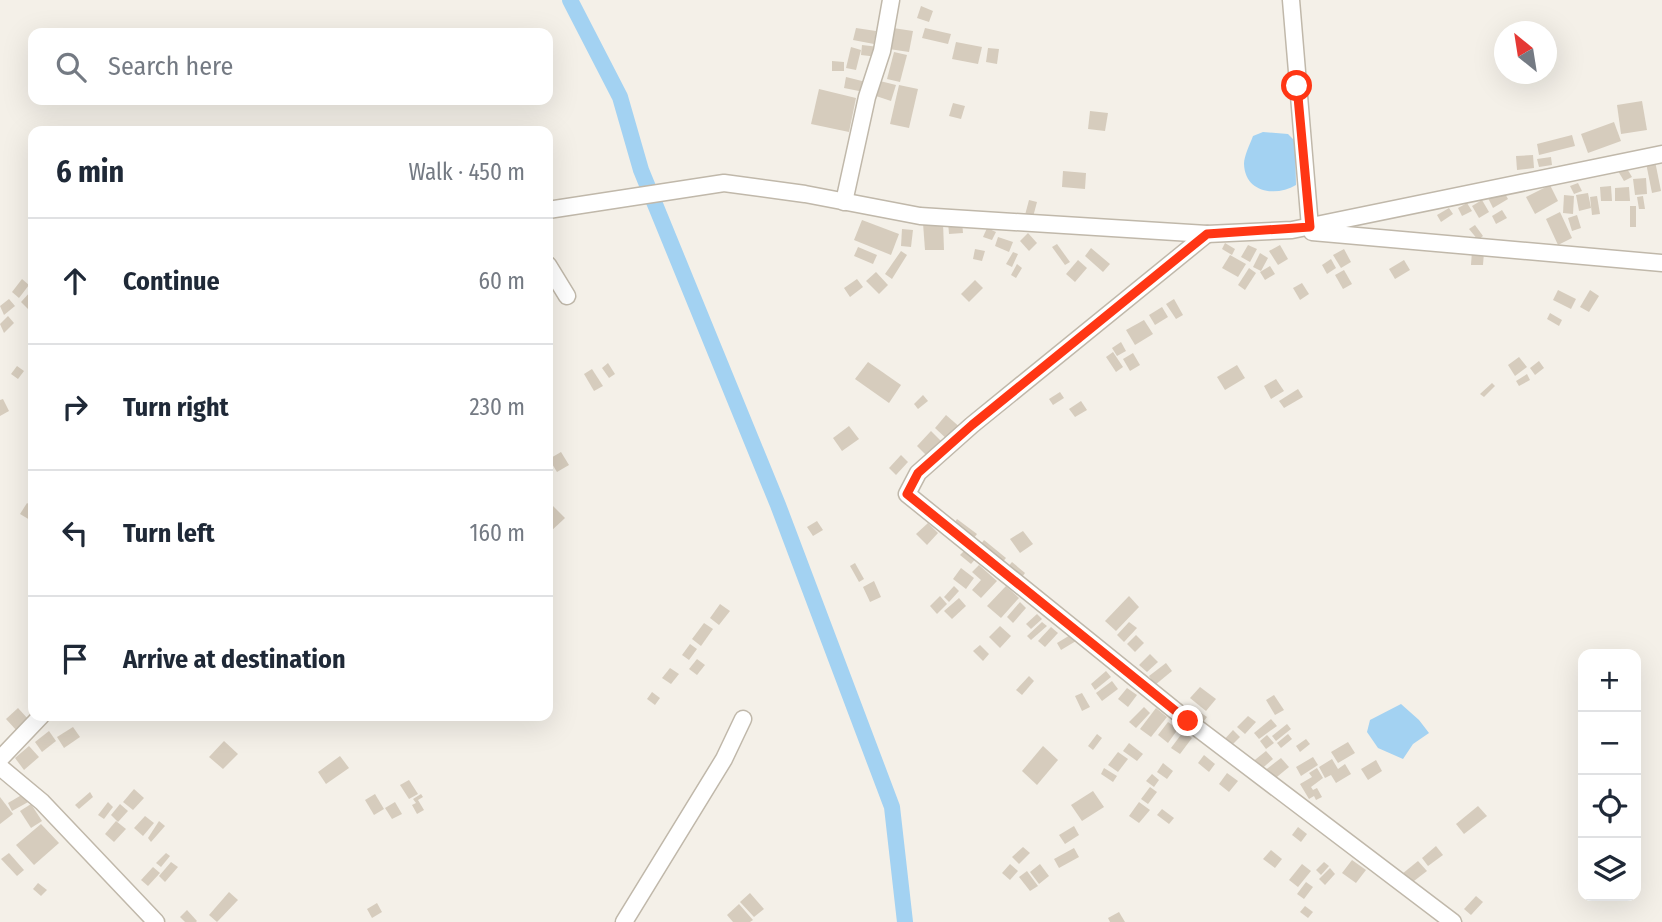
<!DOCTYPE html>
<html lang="en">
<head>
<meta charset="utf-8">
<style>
	:root { --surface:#fff; --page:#f2f2f3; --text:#1f2937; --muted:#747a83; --line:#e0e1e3 }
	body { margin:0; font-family:"Fira Sans Condensed",sans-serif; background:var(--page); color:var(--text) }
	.controls { position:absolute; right:21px; bottom:21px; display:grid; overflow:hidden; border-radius:14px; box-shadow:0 7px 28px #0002 }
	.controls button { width:63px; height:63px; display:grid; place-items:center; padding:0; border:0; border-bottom:2px solid var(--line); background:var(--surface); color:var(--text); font:35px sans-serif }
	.compass { position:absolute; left:1494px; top:21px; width:63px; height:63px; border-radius:50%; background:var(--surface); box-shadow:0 7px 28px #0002; rotate:330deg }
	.stop { position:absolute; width:21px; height:21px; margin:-16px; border:5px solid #ff3614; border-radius:50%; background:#fff }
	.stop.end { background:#ff3614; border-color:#fff; box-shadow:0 2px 7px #0008 }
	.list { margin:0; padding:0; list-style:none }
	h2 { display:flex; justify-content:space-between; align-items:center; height:91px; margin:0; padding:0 28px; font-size:30px }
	h2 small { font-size:23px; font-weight:400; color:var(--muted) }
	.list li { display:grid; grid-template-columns:46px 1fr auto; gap:21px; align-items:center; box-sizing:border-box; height:126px; padding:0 28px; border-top:2px solid var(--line) }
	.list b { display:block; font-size:26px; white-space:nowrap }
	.list em { font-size:23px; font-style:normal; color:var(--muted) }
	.icon { flex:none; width:38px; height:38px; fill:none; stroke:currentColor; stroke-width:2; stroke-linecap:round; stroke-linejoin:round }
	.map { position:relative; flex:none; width:1662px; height:922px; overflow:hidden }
	.search { position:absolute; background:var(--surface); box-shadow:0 7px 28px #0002; left:28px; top:28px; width:525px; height:77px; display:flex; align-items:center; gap:18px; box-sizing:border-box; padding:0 24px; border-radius:14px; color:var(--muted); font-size:26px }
	.panel { position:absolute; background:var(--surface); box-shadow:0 7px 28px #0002; left:28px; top:126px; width:525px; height:595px; border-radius:14px }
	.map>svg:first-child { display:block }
	.water { fill:#a3d2f2 }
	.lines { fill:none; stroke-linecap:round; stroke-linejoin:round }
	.canal { stroke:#a3d2f2; stroke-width:16 }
	.building { fill:#d6ccbd }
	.minor-casing { stroke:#c0b8aa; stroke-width:19 }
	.minor { stroke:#fff; stroke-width:16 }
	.route { stroke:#ff3614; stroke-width:9 }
</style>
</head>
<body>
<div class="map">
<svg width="1662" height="922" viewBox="0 0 1662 922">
	<rect width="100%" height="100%" fill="#f4f0e8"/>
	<g class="water">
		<path d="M1263,132L1288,134L1295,141L1296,185C1276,197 1245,193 1244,164C1244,156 1250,144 1253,136Z"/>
		<polygon points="1401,704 1419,720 1429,733 1413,744 1403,759 1378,748 1367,732 1370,720"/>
	</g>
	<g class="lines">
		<polyline class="canal" points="570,0 620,97 641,170 778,505 892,807 905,922"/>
	</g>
	<g class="building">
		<polygon points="921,6 933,11 929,22 917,18"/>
		<polygon points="856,28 876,31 874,44 853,40"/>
		<polygon points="893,28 913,31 909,52 889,49"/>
		<polygon points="925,28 951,34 948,44 922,38"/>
		<polygon points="956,42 982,47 978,64 952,59"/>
		<polygon points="862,45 879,47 878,57 861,55"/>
		<polygon points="851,47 861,50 856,70 846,68"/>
		<polygon points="988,48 999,49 997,64 986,62"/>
		<polygon points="894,52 907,55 900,82 887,79"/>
		<polygon points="832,61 844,62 844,71 832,71"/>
		<polygon points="846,77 866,82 864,92 844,88"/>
		<polygon points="880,81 896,85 891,101 876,96"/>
		<polygon points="899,85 918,89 909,128 890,124"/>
		<polygon points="819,89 856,98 849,132 811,124"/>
		<polygon points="1642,101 1647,130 1621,134 1617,105"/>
		<polygon points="953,103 965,106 961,119 949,116"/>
		<polygon points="1090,111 1108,113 1105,131 1088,129"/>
		<polygon points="1614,122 1621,141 1588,153 1581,134"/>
		<polygon points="1572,135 1575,146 1539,155 1537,144"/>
		<polygon points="1533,155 1534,168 1517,170 1516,156"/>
		<polygon points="1551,157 1552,165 1539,167 1537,159"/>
		<polygon points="1655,161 1661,191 1652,193 1646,163"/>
		<polygon points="1626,167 1632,177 1624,181 1618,171"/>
		<polygon points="1063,171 1086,173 1085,189 1062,187"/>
		<polygon points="1646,178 1647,194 1635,195 1633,179"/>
		<polygon points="1578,183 1582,191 1574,194 1570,186"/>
		<polygon points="1550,185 1558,201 1535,214 1526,197"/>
		<polygon points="1611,186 1612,201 1601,201 1600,187"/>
		<polygon points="1629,187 1630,201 1615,201 1615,188"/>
		<polygon points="1503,190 1508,199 1493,208 1488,198"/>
		<polygon points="1588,193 1591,208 1579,211 1576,195"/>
		<polygon points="1564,195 1574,196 1573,214 1563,213"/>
		<polygon points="1597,196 1600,214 1592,215 1590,197"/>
		<polygon points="1643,196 1645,209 1639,209 1637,197"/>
		<polygon points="1029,200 1037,202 1033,217 1025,215"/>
		<polygon points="1482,200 1489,212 1479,218 1472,206"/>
		<polygon points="1467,203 1472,211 1462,216 1458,208"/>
		<rect x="1630" y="206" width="6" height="21"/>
		<polygon points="1449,208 1453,214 1441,222 1437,215"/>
		<polygon points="1502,210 1507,218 1496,224 1492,216"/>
		<polygon points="1560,212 1572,238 1558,245 1546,219"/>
		<polygon points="1577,215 1581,228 1572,231 1568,218"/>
		<polygon points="862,220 899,234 891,255 854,240"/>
		<polygon points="962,221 963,233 949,234 948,222"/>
		<polygon points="943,222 944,250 925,250 923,223"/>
		<polygon points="1475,225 1483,236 1478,240 1469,229"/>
		<polygon points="987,228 996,232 992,240 983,237"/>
		<polygon points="902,229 913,230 911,247 901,246"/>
		<polygon points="1028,233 1037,243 1029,251 1020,241"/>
		<polygon points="998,237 1013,242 1009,252 995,246"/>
		<polygon points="1225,243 1235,249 1232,255 1222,249"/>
		<polygon points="1057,244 1070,262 1065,265 1052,247"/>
		<polygon points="1248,245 1257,249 1250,262 1241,257"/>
		<polygon points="1280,245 1288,259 1278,265 1269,251"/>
		<polygon points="858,247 877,255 873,264 854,256"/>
		<polygon points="1091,248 1110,264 1103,272 1085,256"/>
		<polygon points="975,249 985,251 982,261 973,259"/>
		<polygon points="1344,249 1351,262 1341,268 1333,255"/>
		<polygon points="901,251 907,255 892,279 885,274"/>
		<polygon points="1472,251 1484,252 1483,265 1471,265"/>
		<polygon points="1013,252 1018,254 1012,267 1006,264"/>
		<polygon points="1260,253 1268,258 1261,271 1253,267"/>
		<polygon points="1230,255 1246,264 1238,277 1222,268"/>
		<polygon points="1331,259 1336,268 1327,274 1322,265"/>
		<polygon points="1078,260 1087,268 1075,282 1066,274"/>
		<polygon points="1404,260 1410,270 1395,279 1389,269"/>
		<polygon points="1017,264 1022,268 1016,278 1011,275"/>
		<polygon points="1270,266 1275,274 1265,280 1260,272"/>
		<polygon points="1249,268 1256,273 1245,290 1238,285"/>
		<polygon points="1344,270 1352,284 1343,289 1335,275"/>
		<polygon points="876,272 888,285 879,294 866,281"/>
		<polygon points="22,279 29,285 19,298 12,292"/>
		<polygon points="857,279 863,287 850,297 844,288"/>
		<polygon points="975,280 983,288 969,302 961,294"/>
		<polygon points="1302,283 1309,294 1300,300 1293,288"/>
		<polygon points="1558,290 1576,299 1571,309 1553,300"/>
		<polygon points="1590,290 1599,296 1589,312 1580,307"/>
		<polygon points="31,291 33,306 29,310 21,302"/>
		<polygon points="9,299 15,306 4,315 0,306"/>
		<polygon points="1174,299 1183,315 1176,319 1166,304"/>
		<polygon points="1162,307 1168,317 1155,325 1149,315"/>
		<polygon points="1550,313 1562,320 1559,326 1547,319"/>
		<polygon points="8,316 14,323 4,333 0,324"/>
		<polygon points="1144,320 1153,334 1135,345 1126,330"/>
		<polygon points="1121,342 1126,351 1117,356 1112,348"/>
		<polygon points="1113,352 1123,367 1116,372 1106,357"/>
		<polygon points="1133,353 1140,365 1130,371 1123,359"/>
		<polygon points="1519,357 1527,367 1515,376 1508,365"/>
		<polygon points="1539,361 1544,368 1535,375 1530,368"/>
		<polygon points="868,362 901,385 889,403 855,379"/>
		<polygon points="608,363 615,374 609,378 602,368"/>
		<polygon points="1237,365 1245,378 1225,390 1217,377"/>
		<polygon points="17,366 24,371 18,379 11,374"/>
		<polygon points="592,369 603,386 594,391 584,374"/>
		<polygon points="1527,374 1530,380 1519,386 1516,381"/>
		<polygon points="1276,379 1284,391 1271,399 1264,386"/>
		<polygon points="1492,383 1495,386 1484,397 1480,394"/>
		<polygon points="1298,389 1303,397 1284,408 1279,401"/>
		<polygon points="1060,392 1064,398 1053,405 1049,399"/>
		<polygon points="923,395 928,401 918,409 914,404"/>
		<polygon points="3,399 9,411 0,416 0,400"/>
		<polygon points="1081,401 1087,410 1075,417 1069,409"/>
		<polygon points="946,415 962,429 950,442 935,428"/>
		<polygon points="849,426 859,439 842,451 833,438"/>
		<polygon points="931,431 942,442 928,457 917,446"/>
		<polygon points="561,452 569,465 557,472 549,459"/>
		<polygon points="901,455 908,462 896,475 889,468"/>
		<polygon points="27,503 33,507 30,520 20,514"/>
		<polygon points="551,504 565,518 549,533 548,507"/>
		<polygon points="957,519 977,534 970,543 951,528"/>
		<polygon points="817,521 823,530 813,536 807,527"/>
		<polygon points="928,523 938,533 927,545 916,534"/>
		<polygon points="1023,531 1033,544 1020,553 1010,539"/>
		<polygon points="984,540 1006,558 1000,565 978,548"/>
		<polygon points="968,547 978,556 971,564 960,555"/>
		<polygon points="1012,562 1025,573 1019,581 1005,570"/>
		<polygon points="855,563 864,579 859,582 850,566"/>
		<polygon points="979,565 997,581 981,598 972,590 981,580 972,572"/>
		<polygon points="961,568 974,578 966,589 953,579"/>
		<polygon points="874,581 881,597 870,602 863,587"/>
		<polygon points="954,586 959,591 949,602 944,597"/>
		<polygon points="1006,586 1019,598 1001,618 987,606"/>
		<polygon points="940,596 947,604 937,614 930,606"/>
		<polygon points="1129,596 1139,607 1116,631 1105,621"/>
		<polygon points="959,598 966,606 952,619 944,611"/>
		<polygon points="1020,602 1026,608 1013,623 1007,617"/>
		<polygon points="720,604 730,611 719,625 710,618"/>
		<polygon points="1037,614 1042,619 1031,629 1026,624"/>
		<polygon points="1042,622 1047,626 1031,640 1027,636"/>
		<polygon points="1129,622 1137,628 1124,642 1117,635"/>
		<polygon points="704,623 713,629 701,646 692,639"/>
		<polygon points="1000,626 1011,636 1000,648 989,637"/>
		<polygon points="1051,627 1058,633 1045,647 1038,641"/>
		<polygon points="1072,634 1076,641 1061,650 1057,643"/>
		<polygon points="1136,635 1144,643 1135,652 1127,644"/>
		<polygon points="690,644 697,649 689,660 682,655"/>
		<polygon points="980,645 989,654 983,661 973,651"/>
		<polygon points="1150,654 1158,662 1147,672 1139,665"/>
		<polygon points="697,659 705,665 697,675 689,669"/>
		<polygon points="1166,663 1172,671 1155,685 1149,676"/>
		<polygon points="670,668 679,674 671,684 662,678"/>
		<polygon points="1106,671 1111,677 1095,690 1091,684"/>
		<polygon points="1029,676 1034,681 1022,695 1016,690"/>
		<polygon points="1112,681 1118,689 1102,701 1096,693"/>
		<polygon points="1200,687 1216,699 1206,711 1190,698"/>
		<polygon points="1127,688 1137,695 1128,707 1118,699"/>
		<polygon points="652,692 660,698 655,705 647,699"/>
		<polygon points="1082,693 1090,707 1082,711 1075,696"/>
		<polygon points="1274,695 1284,710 1275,715 1266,700"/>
		<polygon points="1144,707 1150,713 1136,728 1129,722"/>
		<polygon points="18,708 29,720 17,731 6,719"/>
		<polygon points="1156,708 1167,717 1151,737 1140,729"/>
		<polygon points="1197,710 1207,717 1201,725 1191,718"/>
		<polygon points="1248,716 1256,722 1245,734 1237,727"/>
		<polygon points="1271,719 1277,726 1259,739 1254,733"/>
		<polygon points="1168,722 1178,729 1168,743 1158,735"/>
		<polygon points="1287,724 1291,729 1276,741 1272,736"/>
		<polygon points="73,727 80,737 64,748 57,737"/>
		<polygon points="1233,730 1240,737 1229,748 1222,742"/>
		<polygon points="49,731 56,741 42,752 35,742"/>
		<polygon points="1183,732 1192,738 1180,754 1171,748"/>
		<polygon points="1097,734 1102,738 1093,750 1088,746"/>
		<polygon points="1288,734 1292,739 1281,748 1277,743"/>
		<polygon points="1267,735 1274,743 1266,749 1260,741"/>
		<polygon points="1306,739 1310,744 1300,752 1296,746"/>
		<polygon points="224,741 238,754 223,769 209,757"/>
		<polygon points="1348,742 1355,753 1338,763 1331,752"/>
		<polygon points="1129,743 1143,754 1137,761 1123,751"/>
		<polygon points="29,746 39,757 24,770 15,758"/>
		<polygon points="1043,746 1058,760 1037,785 1022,771"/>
		<polygon points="1266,751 1273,759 1258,772 1251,763"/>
		<polygon points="1118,752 1128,759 1118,772 1108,765"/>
		<polygon points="1204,755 1215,764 1209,772 1198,763"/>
		<polygon points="340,756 349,768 326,784 318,772"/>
		<polygon points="1313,757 1318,765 1301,776 1296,767"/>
		<polygon points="1281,758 1289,767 1272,781 1264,771"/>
		<polygon points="1332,759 1338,769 1345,764 1351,774 1336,783 1331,775 1325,778 1319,767"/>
		<polygon points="1376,760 1382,771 1368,780 1361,769"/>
		<polygon points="1163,763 1173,771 1167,779 1157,772"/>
		<polygon points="1104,768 1117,776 1113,782 1101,774"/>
		<polygon points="1317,768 1323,778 1311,787 1313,790 1317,788 1322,797 1316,800 1314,796 1309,799 1300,784 1312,777 1309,773"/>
		<polygon points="1227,773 1238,781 1229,792 1219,784"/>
		<polygon points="1152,774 1159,780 1154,787 1146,781"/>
		<polygon points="409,780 418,794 409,799 400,785"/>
		<polygon points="1150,787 1157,792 1148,804 1141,799"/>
		<polygon points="134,789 144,798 133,810 123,802"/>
		<polygon points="1093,791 1104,807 1082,821 1071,805"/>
		<polygon points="90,792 93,797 79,809 75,805"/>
		<polygon points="25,793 30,801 12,811 8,803"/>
		<polygon points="375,794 384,809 374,815 365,800"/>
		<polygon points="421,794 423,797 418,800 424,810 417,814 412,805 416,803 413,799"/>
		<polygon points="0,797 13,814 0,824"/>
		<polygon points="108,802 113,807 104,819 98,815"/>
		<polygon points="395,802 402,814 392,819 385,808"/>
		<polygon points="1139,802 1150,810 1139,823 1129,816"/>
		<polygon points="31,804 42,821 31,828 20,811"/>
		<polygon points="120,804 128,811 118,822 111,815"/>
		<polygon points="1478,806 1487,816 1464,834 1456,824"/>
		<polygon points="1162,809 1174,818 1169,824 1157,815"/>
		<polygon points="145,816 154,823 143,836 134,828"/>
		<polygon points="116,821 126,829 114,842 105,834"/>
		<polygon points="159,821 165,826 151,842 148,838"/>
		<polygon points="41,824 59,843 34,865 16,845"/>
		<polygon points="1074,826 1079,835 1065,844 1059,835"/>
		<polygon points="1298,827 1307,834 1301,842 1292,835"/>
		<polygon points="1436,846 1443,855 1428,866 1422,858"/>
		<polygon points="1023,847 1030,853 1019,864 1012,857"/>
		<polygon points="1074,848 1079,857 1059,868 1054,859"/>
		<polygon points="1271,850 1282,859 1275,868 1263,859"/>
		<polygon points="9,853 24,870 17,876 1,859"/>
		<polygon points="166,853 170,856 161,867 156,863"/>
		<polygon points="1352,860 1366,870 1356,883 1342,873"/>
		<polygon points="1418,861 1427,871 1410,884 1402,874"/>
		<polygon points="171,862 178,867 165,882 159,876"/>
		<polygon points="1324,862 1329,866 1321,875 1316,870"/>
		<polygon points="1010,864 1018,871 1010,880 1002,873"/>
		<polygon points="1040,864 1049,876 1039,884 1030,872"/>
		<polygon points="1302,864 1311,871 1298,887 1289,880"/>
		<polygon points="153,867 160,873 148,886 141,880"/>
		<polygon points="1330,868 1335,874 1325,885 1319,879"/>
		<polygon points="1027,871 1038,886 1030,891 1019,877"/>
		<polygon points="1306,882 1313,887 1304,899 1297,894"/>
		<polygon points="38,883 47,890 41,896 33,889"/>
		<polygon points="229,892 238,900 217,922 209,915"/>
		<polygon points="750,893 764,909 754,917 740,902"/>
		<polygon points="1476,896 1483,902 1471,915 1464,909"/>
		<polygon points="377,903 382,912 372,918 367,909"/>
		<polygon points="739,904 753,920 750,922 733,922 727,915"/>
		<polygon points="1305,906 1313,912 1308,918 1300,912"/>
		<polygon points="187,910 197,921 196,922 185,922 180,917"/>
		<polygon points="1119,912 1125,922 1110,922 1108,918"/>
	</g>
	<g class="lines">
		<g class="minor-casing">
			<g id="minor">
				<polyline points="1291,0 1310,227"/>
				<polyline points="844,202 867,97 882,51 891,0"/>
				<polyline points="548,210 724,183 805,194 920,216 1207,234 1292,230 1662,154"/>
				<polyline points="1312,232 1662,263"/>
				<polyline points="1207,234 972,425 918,473 907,494 1188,721 1453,922"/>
				<polyline points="548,265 567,296"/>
				<polyline points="0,759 41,716"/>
				<polyline points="0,767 42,802 156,922"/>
				<polyline points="624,922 724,759 743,719"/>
			</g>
		</g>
		<use href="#minor" class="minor"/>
	</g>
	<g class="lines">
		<polyline class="route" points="1188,721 907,494 918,473 972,425 1207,234 1310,227 1297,86"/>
	</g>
</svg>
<div class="controls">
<button>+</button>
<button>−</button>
<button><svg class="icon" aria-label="locate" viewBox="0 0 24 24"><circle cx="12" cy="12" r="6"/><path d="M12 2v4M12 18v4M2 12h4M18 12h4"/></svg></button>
<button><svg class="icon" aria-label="layers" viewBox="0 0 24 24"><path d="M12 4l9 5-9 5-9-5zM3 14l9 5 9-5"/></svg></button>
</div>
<svg class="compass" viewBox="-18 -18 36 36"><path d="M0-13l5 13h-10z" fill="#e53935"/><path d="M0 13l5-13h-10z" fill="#747a83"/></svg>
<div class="stop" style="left:1297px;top:86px"></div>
<div class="stop end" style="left:1188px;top:721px"></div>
<div class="search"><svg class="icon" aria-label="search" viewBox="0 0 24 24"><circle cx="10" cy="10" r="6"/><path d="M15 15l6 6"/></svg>Search here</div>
<section class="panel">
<h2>6 min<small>Walk · 450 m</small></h2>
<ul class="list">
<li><svg class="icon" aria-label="ahead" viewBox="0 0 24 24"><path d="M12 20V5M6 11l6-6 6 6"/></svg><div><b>Continue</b></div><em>60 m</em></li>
<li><svg class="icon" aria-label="right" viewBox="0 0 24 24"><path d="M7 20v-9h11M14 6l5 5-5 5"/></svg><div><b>Turn right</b></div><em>230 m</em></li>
<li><svg class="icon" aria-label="left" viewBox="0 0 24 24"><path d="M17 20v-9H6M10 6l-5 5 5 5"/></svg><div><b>Turn left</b></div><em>160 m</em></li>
<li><svg class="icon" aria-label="arrive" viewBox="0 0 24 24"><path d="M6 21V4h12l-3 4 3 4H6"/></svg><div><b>Arrive at destination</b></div></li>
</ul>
</section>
</div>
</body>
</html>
